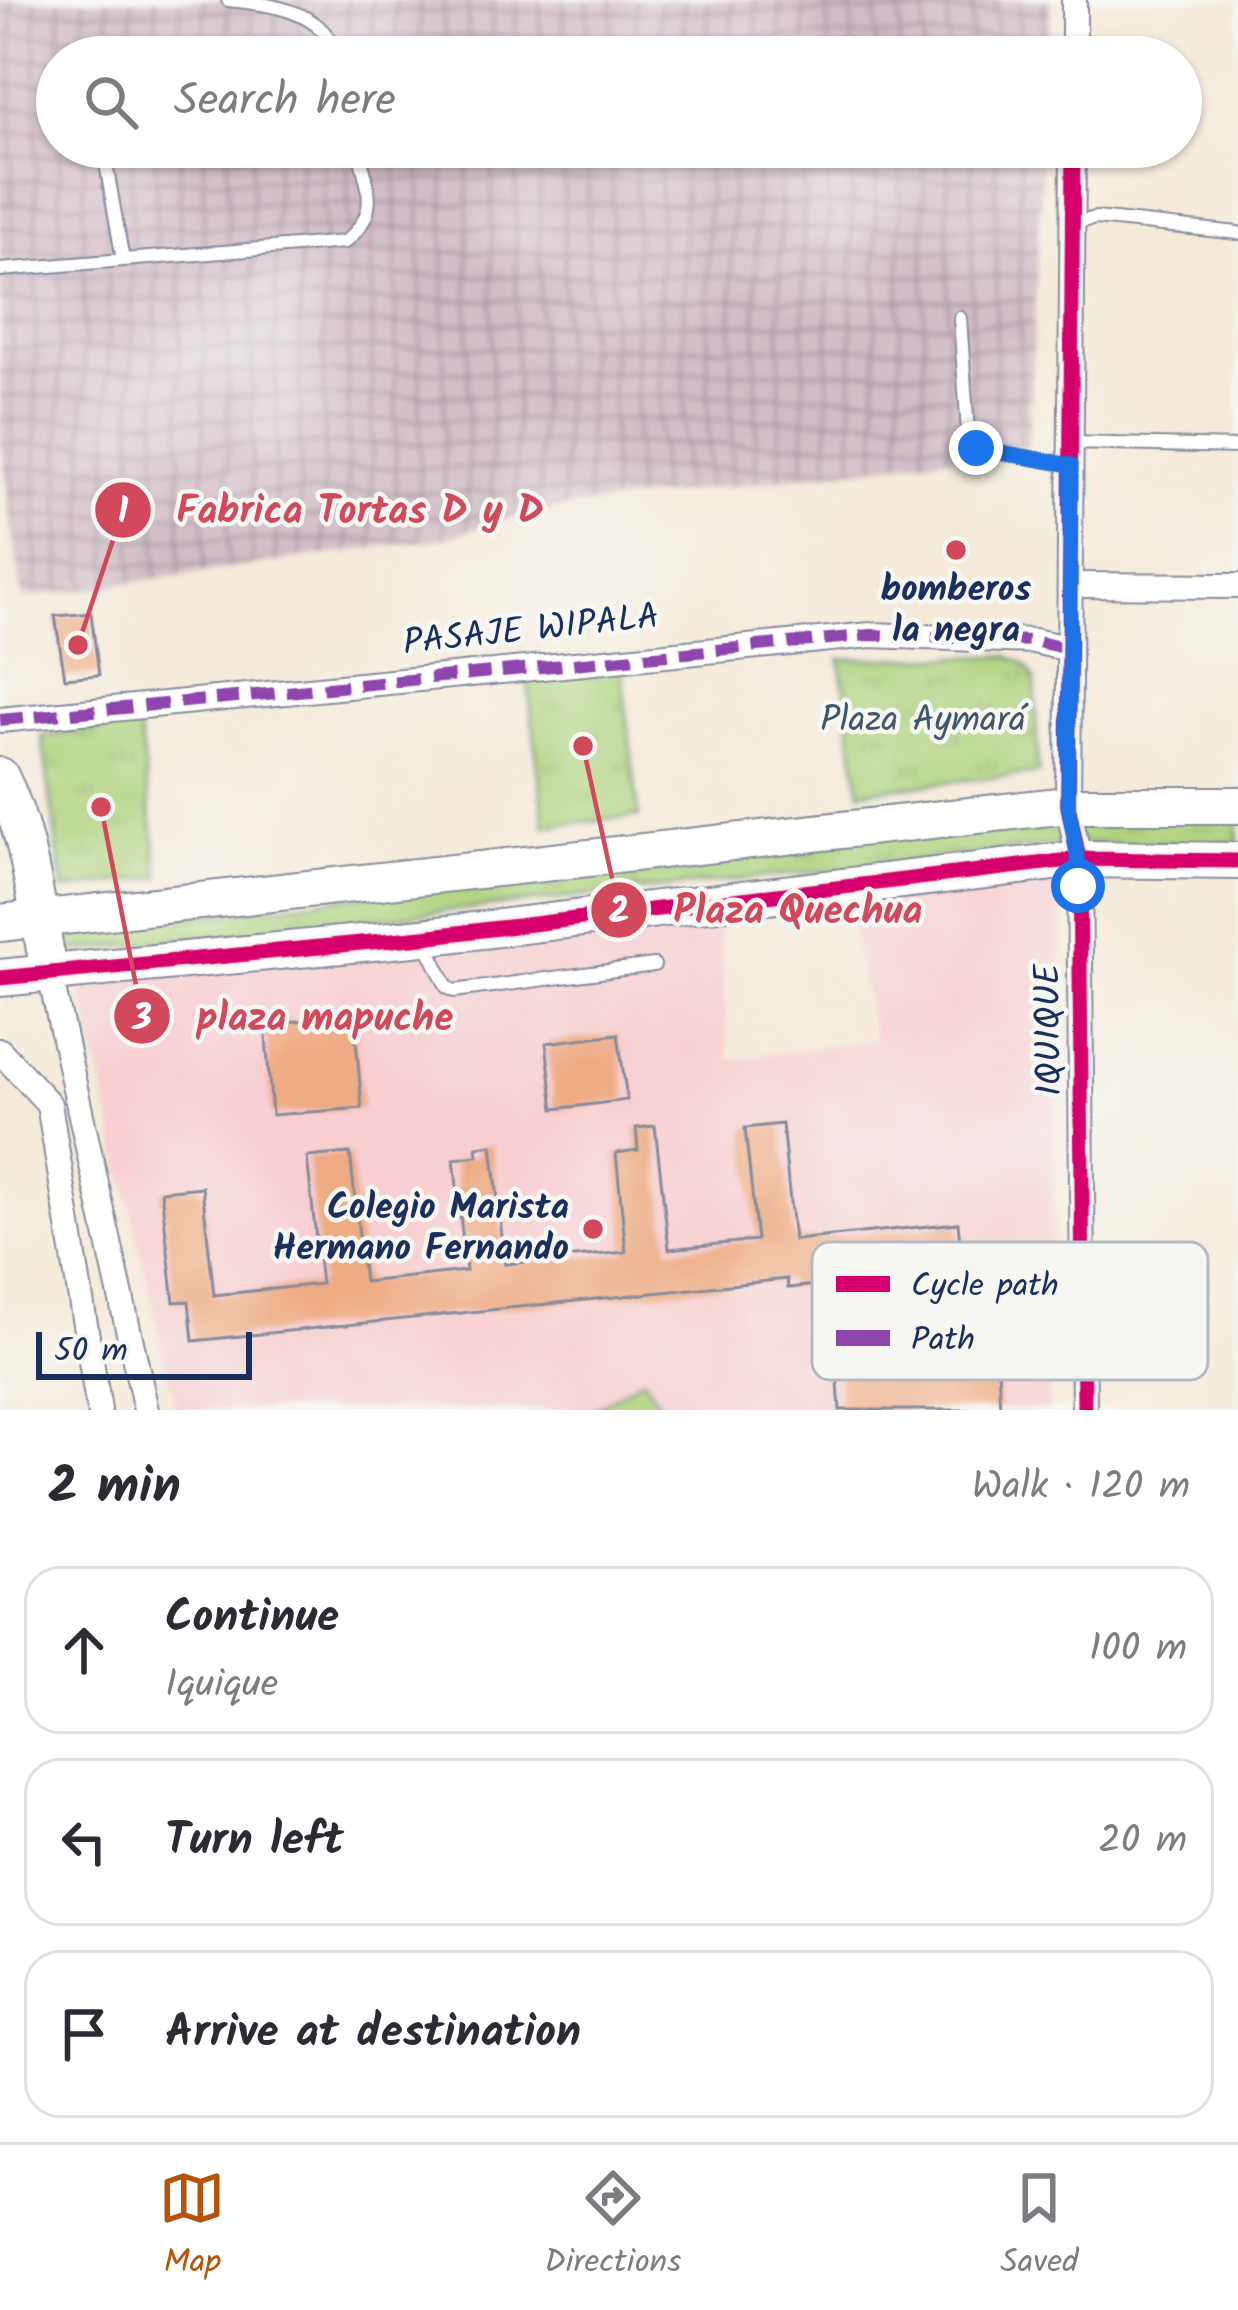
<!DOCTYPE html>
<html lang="en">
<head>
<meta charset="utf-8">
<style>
	:root { --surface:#fff; --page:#f7f7f7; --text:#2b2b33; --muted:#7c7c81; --line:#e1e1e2; --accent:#b45309 }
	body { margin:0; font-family:Kalam,sans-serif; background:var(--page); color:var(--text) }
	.scale { position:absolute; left:36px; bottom:30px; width:216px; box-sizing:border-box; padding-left:12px; border:6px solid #1b2f5e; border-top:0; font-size:33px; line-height:42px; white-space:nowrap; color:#1b2f5e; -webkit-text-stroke:9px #f6f6f2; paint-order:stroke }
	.stop { position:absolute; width:36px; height:36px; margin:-27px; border:9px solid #1a73e8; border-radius:50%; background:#fff }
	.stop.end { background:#1a73e8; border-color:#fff; box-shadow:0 3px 12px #0008 }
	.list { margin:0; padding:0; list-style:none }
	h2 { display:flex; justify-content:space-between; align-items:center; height:156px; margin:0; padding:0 48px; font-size:51px }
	h2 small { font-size:39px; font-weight:400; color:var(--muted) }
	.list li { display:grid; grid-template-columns:78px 1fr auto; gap:36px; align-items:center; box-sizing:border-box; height:168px; margin:0 24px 24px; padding:0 24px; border:3px solid var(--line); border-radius:36px }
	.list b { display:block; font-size:45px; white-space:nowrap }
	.list p { margin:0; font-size:39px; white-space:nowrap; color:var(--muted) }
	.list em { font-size:39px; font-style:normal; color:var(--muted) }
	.icon { flex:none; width:66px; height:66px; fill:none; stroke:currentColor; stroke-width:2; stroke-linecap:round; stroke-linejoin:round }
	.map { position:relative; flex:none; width:1238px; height:1410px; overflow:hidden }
	.search { position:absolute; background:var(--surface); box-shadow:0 3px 9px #0004; left:36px; right:36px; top:36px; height:132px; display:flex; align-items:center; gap:30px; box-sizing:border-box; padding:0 42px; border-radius:66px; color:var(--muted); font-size:45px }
	.sheet { height:732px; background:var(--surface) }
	nav { display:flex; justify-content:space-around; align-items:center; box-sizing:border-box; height:168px; border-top:3px solid var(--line); background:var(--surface); font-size:33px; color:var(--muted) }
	nav a { display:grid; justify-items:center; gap:6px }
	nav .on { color:var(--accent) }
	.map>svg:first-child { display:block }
	.built { fill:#f7cfd2 }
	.industrial { fill:url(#industrial-grid) }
	.grass { fill:url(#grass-tufts); stroke:#64806c; stroke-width:3 }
	.pitch { fill:#aed17a; stroke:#64806c; stroke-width:3 }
	.building { fill:#eeac84 }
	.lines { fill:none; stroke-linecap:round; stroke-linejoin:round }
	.lane-casing { stroke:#888c9c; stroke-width:16 }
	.street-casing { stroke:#888c9c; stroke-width:28 }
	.secondary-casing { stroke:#888c9c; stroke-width:40 }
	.lane { stroke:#fff; stroke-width:12 }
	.street { stroke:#fff; stroke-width:24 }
	.secondary { stroke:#fff; stroke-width:36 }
	.quiet { stroke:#8e44ad; stroke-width:12; stroke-dasharray:24 12; stroke-linecap:butt }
	.cycleway-casing { stroke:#f6f6f2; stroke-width:22 }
	.cycleway { stroke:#d6006c; stroke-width:15 }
	.route { stroke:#1a73e8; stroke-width:15 }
	.poi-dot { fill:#d1495b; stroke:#f6f6f2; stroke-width:4.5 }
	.labels { text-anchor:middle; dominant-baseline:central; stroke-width:9; stroke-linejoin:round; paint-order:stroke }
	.poi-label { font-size:36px; font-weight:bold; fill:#1b2f5e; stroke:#f6f6f2 }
	.street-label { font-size:36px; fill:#1b2f5e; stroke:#f6f6f2 }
	.park-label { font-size:36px; fill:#405865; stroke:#f6f6f2 }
	.key { fill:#f6f6f2; stroke:#b4bac6; stroke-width:3 }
	.key-label { font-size:33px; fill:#1b2f5e }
	.leader { fill:none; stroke:#d1495b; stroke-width:4.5 }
	.callout-dot { fill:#d1495b; stroke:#f6f6f2; stroke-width:4.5 }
	.mark-label { font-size:36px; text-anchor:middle; font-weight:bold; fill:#fff }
	.callout-label { font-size:39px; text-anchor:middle; font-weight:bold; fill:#d1495b; stroke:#f6f6f2; stroke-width:9; stroke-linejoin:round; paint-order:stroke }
</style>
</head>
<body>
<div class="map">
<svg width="1238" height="1410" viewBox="0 0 1238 1410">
	<defs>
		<pattern id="industrial-grid" width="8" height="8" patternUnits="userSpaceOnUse" patternTransform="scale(3)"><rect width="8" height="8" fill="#d2bdc6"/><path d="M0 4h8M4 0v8" fill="none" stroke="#aa9aa4"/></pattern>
		<pattern id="grass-tufts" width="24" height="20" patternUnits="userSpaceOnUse" patternTransform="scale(3)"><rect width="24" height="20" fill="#aed17a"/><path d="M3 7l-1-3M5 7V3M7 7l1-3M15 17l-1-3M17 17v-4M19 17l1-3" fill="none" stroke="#95b46c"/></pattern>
	</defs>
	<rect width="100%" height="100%" fill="#f6f6f2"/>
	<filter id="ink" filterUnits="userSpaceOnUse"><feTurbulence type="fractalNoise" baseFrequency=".00833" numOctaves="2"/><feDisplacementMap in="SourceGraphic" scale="24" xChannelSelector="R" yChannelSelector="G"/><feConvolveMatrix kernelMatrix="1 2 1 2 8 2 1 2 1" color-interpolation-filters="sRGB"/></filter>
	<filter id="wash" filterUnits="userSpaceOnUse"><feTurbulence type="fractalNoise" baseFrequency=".004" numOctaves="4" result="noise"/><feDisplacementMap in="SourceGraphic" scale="48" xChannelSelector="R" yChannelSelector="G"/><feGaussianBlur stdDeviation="2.7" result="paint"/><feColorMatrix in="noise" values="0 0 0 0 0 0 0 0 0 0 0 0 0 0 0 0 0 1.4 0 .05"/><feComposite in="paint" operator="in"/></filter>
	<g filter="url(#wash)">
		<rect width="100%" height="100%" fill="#f4ead9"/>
		<polygon class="built" points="1063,871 1048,1410 176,1410 80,985 718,905 729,1059 874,1040 844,891"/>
		<polygon class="industrial" points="0,0 1051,0 1048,57 57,57 57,147 1043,147 1028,446 521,514 445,538 22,598 0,438"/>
		<g class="grass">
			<polygon points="1008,656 1025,664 1035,679 1038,773 860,791 840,659"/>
			<polygon points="621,665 639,816 545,826 527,676"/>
			<polygon points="138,724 160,877 63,890 42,737"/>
			<polygon points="1069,812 1238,814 1238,844 1080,843 66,952 60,931"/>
		</g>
		<polygon class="pitch" points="643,1378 663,1410 593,1410"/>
		<g id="blocks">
			<g class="building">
				<polygon points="91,613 99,675 65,678 55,616"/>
				<polygon points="354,1016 362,1108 272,1115 265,1024"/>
				<polygon points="618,1034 627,1100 554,1109 546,1043"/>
				<polygon points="782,1124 794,1240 958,1223 963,1270 788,1288 787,1279 193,1341 189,1301 174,1302 161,1191 202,1187 214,1295 321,1284 307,1157 350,1153 364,1282 466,1271 454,1159 478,1156 477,1147 492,1145 505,1264 626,1252 616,1153 638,1150 636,1128 655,1126 669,1249 757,1240 745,1128"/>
				<polygon points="997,1347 1000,1410 840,1410 836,1356"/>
			</g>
		</g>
	</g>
	<g filter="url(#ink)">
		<use href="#blocks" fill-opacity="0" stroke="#888c9c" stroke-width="3"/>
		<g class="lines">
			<g class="lane-casing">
				<g id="lane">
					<path d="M228,0C267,4 325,9 337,57"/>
					<polyline points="103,147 123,260"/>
					<polyline points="1074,223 1096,218 1238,233"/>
					<path d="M0,270L345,242C382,211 367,188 358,147"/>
					<polyline points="960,318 968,432 977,448 1070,465"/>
					<polyline points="1071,443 1238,447"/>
					<polyline points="426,944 447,987 454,991 654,965"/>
				</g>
			</g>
			<g class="street-casing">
				<g id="street">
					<polyline points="1074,57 1074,0"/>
					<polyline points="1073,147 1068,805 1079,859 1084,1410"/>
					<polyline points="1070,585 1238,586"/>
					<polyline points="0,720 871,635 1034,641 1069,649"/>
					<polyline points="50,975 146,1410"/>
					<polyline points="0,1051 49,1104 99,1410"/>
				</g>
			</g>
			<g class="secondary-casing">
				<g id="secondary">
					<path d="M0,776C31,837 36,910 50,975"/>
					<polyline points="0,923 1068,805 1238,805"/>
					<polyline points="0,978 423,937 1079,859 1238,861"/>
				</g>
			</g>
			<use href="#lane" class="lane"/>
			<use href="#street" class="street"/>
			<use href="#secondary" class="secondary"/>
			<polyline class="quiet" points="0,720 871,635 1034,641 1069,649"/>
			<g class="cycleway-casing">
				<g id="cycleway">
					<polyline points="1073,147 1068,805 1079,859 1084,1410"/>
					<polyline points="0,978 423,937 1079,859 1238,861"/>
				</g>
			</g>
			<use href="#cycleway" class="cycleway"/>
		</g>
	</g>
	<g class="lines" filter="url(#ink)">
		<polyline class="route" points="976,448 1071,465 1068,805 1078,860 1078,886"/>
	</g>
	<g class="poi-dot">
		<circle cx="956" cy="550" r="12"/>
		<circle cx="593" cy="1229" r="12"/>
	</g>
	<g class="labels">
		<g class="poi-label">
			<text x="956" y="590">bomberos<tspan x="956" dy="41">la negra</tspan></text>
			<text x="569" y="1208" text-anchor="end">Colegio Marista<tspan x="569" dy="41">Hermano Fernando</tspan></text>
		</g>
		<g class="street-label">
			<text transform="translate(531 631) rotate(-6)">PASAJE WIPALA</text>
			<text transform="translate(1050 1030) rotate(-91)">IQUIQUE</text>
		</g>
		<g class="park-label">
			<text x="923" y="721">Plaza Aymará</text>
		</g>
	</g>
	<rect x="812" y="1242" width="396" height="138" rx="18" class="key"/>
	<rect x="836" y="1276" width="54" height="16" fill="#d6006c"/>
	<rect x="836" y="1330" width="54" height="16" fill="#8e44ad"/>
	<g class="key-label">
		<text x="911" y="1296">Cycle path</text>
		<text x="911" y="1350">Path</text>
	</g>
	<path class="leader" d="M78 645L123 510M583 746L619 910M101 807L142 1016"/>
	<g class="callout-dot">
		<circle cx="78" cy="645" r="12"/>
		<circle cx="583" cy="746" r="12"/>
		<circle cx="101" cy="807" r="12"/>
		<circle cx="123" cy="510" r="30"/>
		<circle cx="619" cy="910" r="30"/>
		<circle cx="142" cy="1016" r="30"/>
	</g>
	<g class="mark-label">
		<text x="123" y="522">1</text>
		<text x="619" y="922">2</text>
		<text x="142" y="1029">3</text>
	</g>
	<g class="callout-label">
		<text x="360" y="523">Fabrica Tortas D y D</text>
		<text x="798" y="923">Plaza Quechua</text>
		<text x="325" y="1030">plaza mapuche</text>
	</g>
</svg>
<div class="scale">50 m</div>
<div class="stop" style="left:1078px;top:886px"></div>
<div class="stop end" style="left:976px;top:448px"></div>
<div class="search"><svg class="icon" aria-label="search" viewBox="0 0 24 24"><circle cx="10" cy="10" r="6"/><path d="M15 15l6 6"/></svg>Search here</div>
</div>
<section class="sheet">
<h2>2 min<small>Walk · 120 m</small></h2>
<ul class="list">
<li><svg class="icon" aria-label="ahead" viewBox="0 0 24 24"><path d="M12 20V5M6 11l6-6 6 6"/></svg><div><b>Continue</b><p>Iquique</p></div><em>100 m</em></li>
<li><svg class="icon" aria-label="left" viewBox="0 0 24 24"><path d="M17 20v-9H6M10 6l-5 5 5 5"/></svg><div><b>Turn left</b></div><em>20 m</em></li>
<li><svg class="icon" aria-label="arrive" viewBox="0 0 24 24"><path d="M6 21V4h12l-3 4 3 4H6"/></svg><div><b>Arrive at destination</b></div></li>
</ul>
</section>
<nav>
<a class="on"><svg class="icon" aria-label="map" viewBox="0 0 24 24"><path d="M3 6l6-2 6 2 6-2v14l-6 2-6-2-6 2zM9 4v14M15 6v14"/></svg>Map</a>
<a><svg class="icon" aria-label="directions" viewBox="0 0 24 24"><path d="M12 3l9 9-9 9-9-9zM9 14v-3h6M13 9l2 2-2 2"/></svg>Directions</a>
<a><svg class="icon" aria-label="saved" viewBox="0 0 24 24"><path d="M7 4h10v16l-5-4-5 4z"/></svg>Saved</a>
</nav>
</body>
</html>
